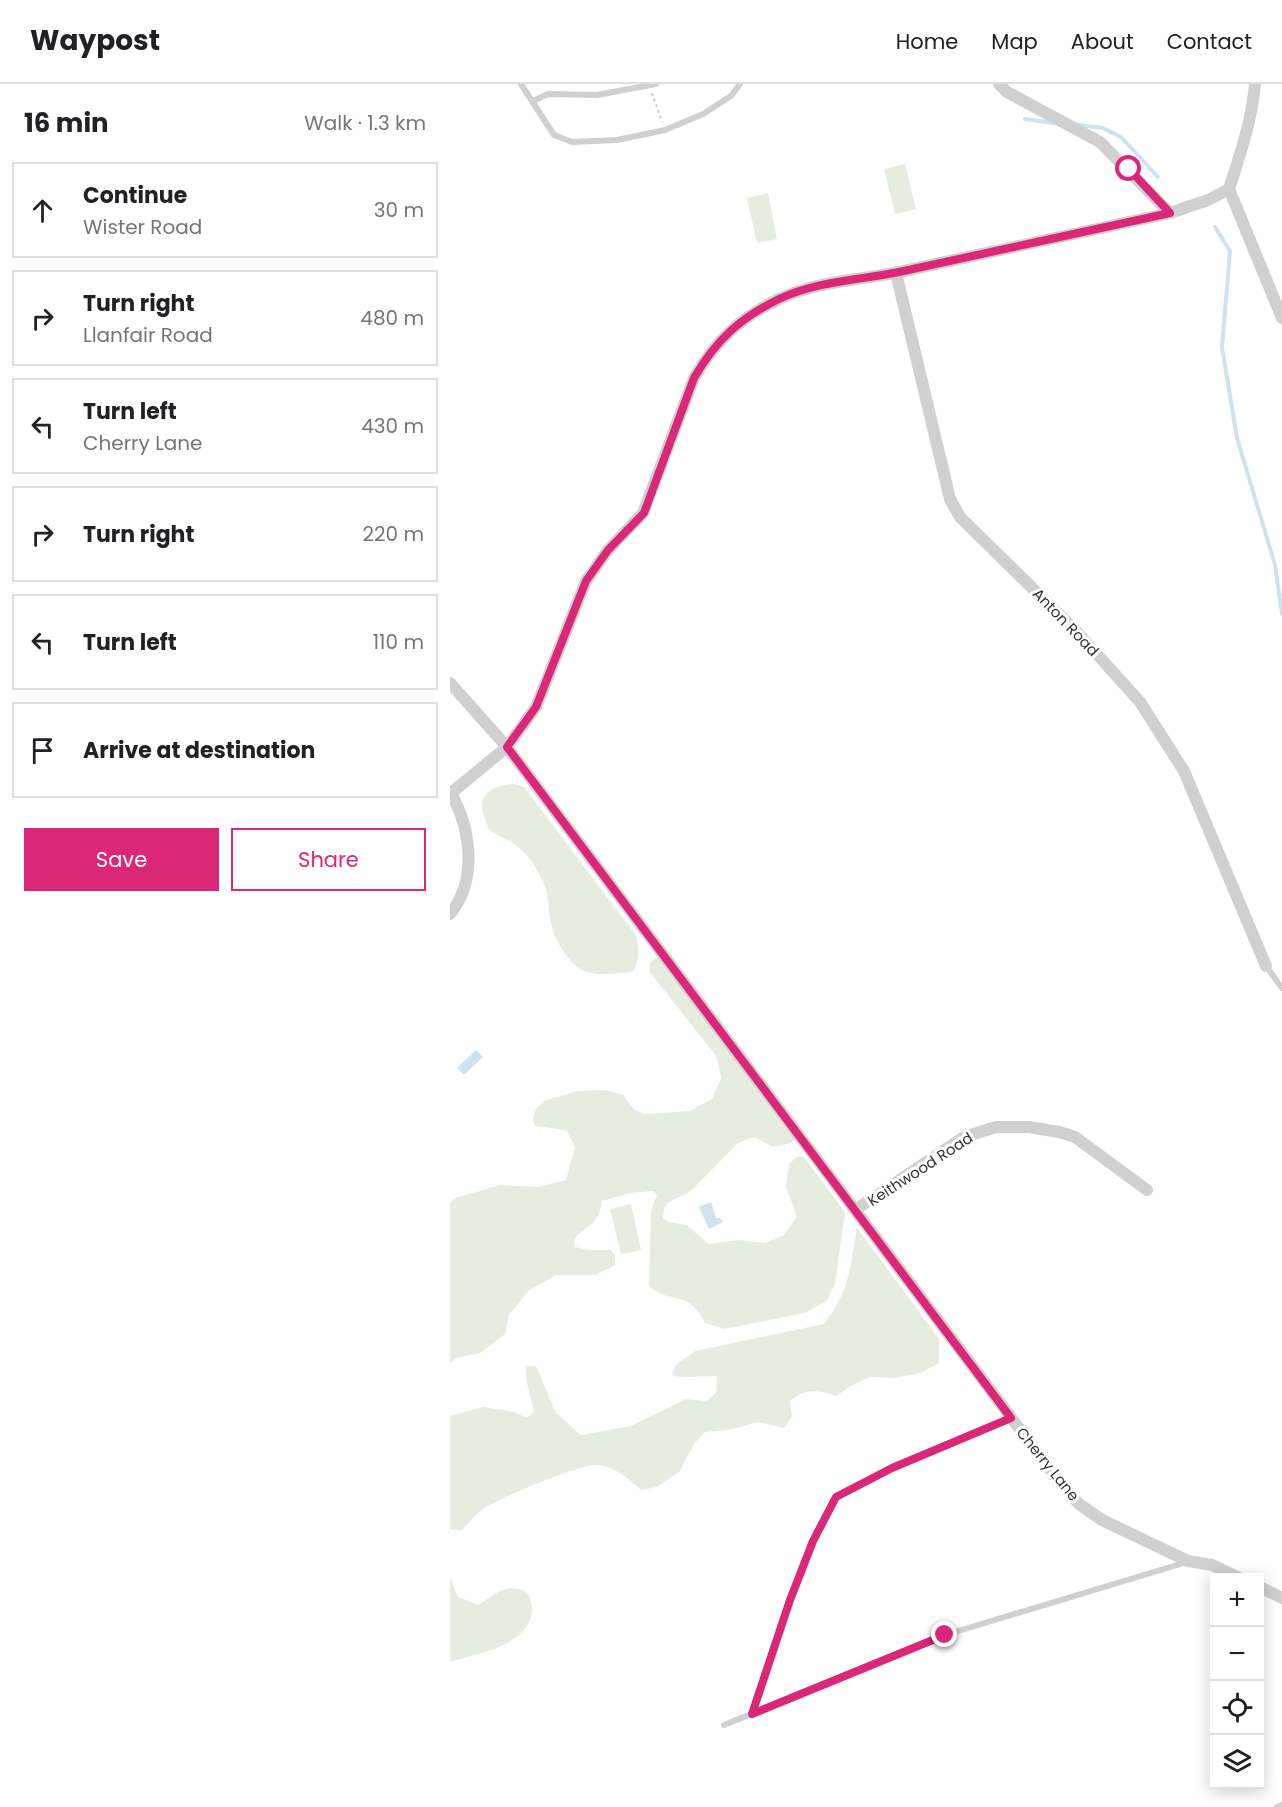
<!DOCTYPE html>
<html lang="en">
<head>
<meta charset="utf-8">
<style>
	:root { --surface:#fff; --page:#f2f2f2; --text:#202124; --muted:#757577; --line:#e0e0e0; --accent:#db2777 }
	body { margin:0; font-family:Poppins,sans-serif; background:var(--page); color:var(--text) }
	.controls { position:absolute; right:18px; bottom:18px; display:grid; overflow:hidden; border-radius:0px; box-shadow:0 3px 15px #0003 }
	.controls button { width:54px; height:54px; display:grid; place-items:center; padding:0; border:0; border-bottom:2px solid var(--line); background:var(--surface); color:var(--text); font:30px sans-serif }
	.stop { position:absolute; width:18px; height:18px; margin:-14px; border:4px solid #db2777; border-radius:50%; background:#fff }
	.stop.end { background:#db2777; border-color:#fff; box-shadow:0 2px 6px #0008 }
	.list { margin:0; padding:0; list-style:none }
	h2 { display:flex; justify-content:space-between; align-items:center; height:78px; margin:0; padding:0 24px; font-size:26px }
	h2 small { font-size:20px; font-weight:400; color:var(--muted) }
	.list li { display:grid; grid-template-columns:39px 1fr auto; gap:18px; align-items:center; box-sizing:border-box; height:96px; margin:0 12px 12px; padding:0 12px; border:2px solid var(--line); border-radius:0px }
	.list b { display:block; font-size:22px; white-space:nowrap }
	.list p { margin:0; font-size:20px; white-space:nowrap; color:var(--muted) }
	.list em { font-size:20px; font-style:normal; color:var(--muted) }
	.actions { display:flex; gap:12px; padding:18px 24px }
	.actions a { flex:1; padding:14px 0; border:2px solid var(--accent); border-radius:0px; text-align:center; font-size:21px; color:var(--accent) }
	.actions .main { background:var(--accent); color:#fff }
	.icon { flex:none; width:33px; height:33px; fill:none; stroke:currentColor; stroke-width:2; stroke-linecap:round; stroke-linejoin:round }
	.map { position:relative; flex:none; width:832px; height:1723px; overflow:hidden }
	header { display:flex; align-items:center; gap:36px; box-sizing:border-box; height:84px; padding:0 30px; background:var(--surface); border-bottom:2px solid var(--line) }
	header strong { font-size:28px }
	nav { display:flex; gap:33px; margin-inline-start:auto; font-size:21px }
	main { display:flex }
	aside { flex:1; background:var(--surface) }
	.map>svg:first-child { display:block }
	.green { fill:#e6ecdf }
	.water { fill:#cfe2ee }
	.lines { fill:none; stroke-linecap:round; stroke-linejoin:round }
	.stream { stroke:#cfe2ee; stroke-width:4 }
	.path { stroke:#cdcdcd; stroke-width:2; stroke-dasharray:3 3; stroke-linecap:butt }
	.lane { stroke:#d0d0d0; stroke-width:6 }
	.street { stroke:#d0d0d0; stroke-width:12 }
	.route { stroke:#db2777; stroke-width:8 }
	.labels { text-anchor:middle; dominant-baseline:central; stroke-width:6; stroke-linejoin:round; paint-order:stroke }
	.street-label { font-size:15px; fill:#333; stroke:#fff }
</style>
</head>
<body>
<header>
<strong>Waypost</strong>
<nav><a>Home</a><a>Map</a><a>About</a><a>Contact</a></nav>
</header>
<main>
<aside>
<h2>16 min<small>Walk · 1.3 km</small></h2>
<ul class="list">
<li><svg class="icon" aria-label="ahead" viewBox="0 0 24 24"><path d="M12 20V5M6 11l6-6 6 6"/></svg><div><b>Continue</b><p>Wister Road</p></div><em>30 m</em></li>
<li><svg class="icon" aria-label="right" viewBox="0 0 24 24"><path d="M7 20v-9h11M14 6l5 5-5 5"/></svg><div><b>Turn right</b><p>Llanfair Road</p></div><em>480 m</em></li>
<li><svg class="icon" aria-label="left" viewBox="0 0 24 24"><path d="M17 20v-9H6M10 6l-5 5 5 5"/></svg><div><b>Turn left</b><p>Cherry Lane</p></div><em>430 m</em></li>
<li><svg class="icon" aria-label="right" viewBox="0 0 24 24"><path d="M7 20v-9h11M14 6l5 5-5 5"/></svg><div><b>Turn right</b></div><em>220 m</em></li>
<li><svg class="icon" aria-label="left" viewBox="0 0 24 24"><path d="M17 20v-9H6M10 6l-5 5 5 5"/></svg><div><b>Turn left</b></div><em>110 m</em></li>
<li><svg class="icon" aria-label="arrive" viewBox="0 0 24 24"><path d="M6 21V4h12l-3 4 3 4H6"/></svg><div><b>Arrive at destination</b></div></li>
</ul>
<div class="actions"><a class="main">Save</a><a>Share</a></div>
</aside>
<div class="map">
<svg width="832" height="1723" viewBox="0 0 832 1723">
	<rect width="100%" height="100%" fill="#fff"/>
	<g class="green">
		<polygon points="455,80 466,125 445,130 434,85"/>
		<polygon points="318,109 327,155 307,159 297,114"/>
		<path d="M64,700L74,703L185,850C190,865 190,874 183,888C166,889 143,894 129,884C114,873 102,851 100,834C98,821 99,810 93,798C87,783 76,768 63,759C56,754 44,751 39,745C37,742 36,736 34,732C25,710 45,701 64,700Z"/>
		<path d="M205,874H210L344,1055L342,1059L324,1063L304,1053L288,1059L241,1107L219,1118L214,1124L213,1134L219,1138L236,1141L259,1160L289,1156L315,1159L334,1151L347,1132L336,1103L339,1080L347,1073L353,1072L395,1128L385,1200L377,1216L355,1229L274,1245L255,1239C240,1204 218,1221 199,1202L201,1127L207,1111L203,1107L180,1109L152,1117C148,1143 139,1138 124,1155L125,1163L138,1166H161L165,1171V1181L145,1191H106L79,1206L59,1231L55,1250L30,1269L6,1274L0,1279V1119L5,1114L50,1101L88,1103L116,1096L125,1063L116,1046L85,1042L83,1036L85,1026L94,1017L127,1007L156,1006L173,1011L185,1026L195,1030L240,1027L262,1015L271,994L267,973L199,887L200,879Z"/>
		<polygon points="181,1120 191,1166 171,1170 160,1125"/>
		<path d="M407,1144L489,1255V1279L471,1289L445,1294L420,1293L401,1302L386,1312C369,1306 355,1304 340,1317L342,1333L334,1344L309,1338L278,1346L255,1348L244,1360L230,1387L207,1403L191,1406C179,1395 164,1382 147,1381C131,1379 44,1416 30,1427C23,1433 17,1441 11,1447L0,1445V1332L33,1323L64,1328L77,1334L84,1328C82,1313 74,1297 76,1282H86L106,1329L131,1351L181,1342L236,1315L256,1317L266,1309L267,1292L230,1293L222,1291L226,1281L245,1267L374,1240C400,1206 400,1184 407,1144Z"/>
		<path d="M0,1494L8,1513L28,1521C46,1510 58,1496 79,1510C80,1515 83,1523 82,1528C77,1563 27,1569 0,1578Z"/>
	</g>
	<g class="water">
		<polygon points="26,966 33,973 14,991 7,984"/>
		<polygon points="261,1118 266,1134 270,1134 273,1138 259,1145 249,1123"/>
	</g>
	<g class="lines">
		<g class="stream">
			<polyline points="575,35 604,39"/>
			<polyline points="629,41 653,44 671,53 708,93"/>
			<polyline points="765,143 780,167 772,263 787,354 825,481 832,530"/>
		</g>
		<polyline class="path" points="202,9 212,38"/>
		<g class="lane">
			<polyline points="71,0 104,51 122,58 167,56 215,46 253,30 281,12 290,0"/>
			<polyline points="83,17 98,10 147,11 206,0"/>
			<polyline points="816,882 832,904"/>
			<polyline points="302,1630 340,1516 363,1457 386,1413 442,1384 561,1334"/>
			<polyline points="274,1641 495,1551 737,1478"/>
			<polyline points="827,1723 832,1721"/>
		</g>
		<g class="street">
			<polyline points="549,0 557,8 650,58 720,129"/>
			<polyline points="779,105 832,234"/>
			<polyline points="446,189 500,415 510,433 626,547 690,618 734,687 816,882"/>
			<polyline points="0,599 57,663 611,1400 629,1420 652,1436 738,1477 762,1481 789,1494"/>
			<path d="M0,708C21,743 28,796 0,830"/>
			<path d="M1,709L57,663L86,623L136,497L158,466L193,429L244,294C266,256 290,234 329,215C366,197 410,196 449,188C539,169 630,148 720,129L758,116L779,105C790,71 802,36 805,0"/>
			<polyline points="405,1126 514,1053 546,1043 579,1043 609,1048 625,1053 697,1106"/>
			<polyline points="810,1503 832,1514"/>
		</g>
	</g>
	<g class="lines">
		<path class="route" d="M495,1551L302,1630L340,1516L363,1457L386,1413L442,1384L561,1334L57,663L86,623L136,497L158,466L194,429L244,294C266,256 290,234 329,215C366,197 410,196 449,188C539,169 630,148 720,129L679,85"/>
	</g>
	<g class="labels">
		<g class="street-label">
			<text transform="translate(616 538) rotate(46)">Anton Road</text>
			<text transform="translate(470 1085) rotate(-33)">Keithwood Road</text>
			<text transform="translate(598 1380) rotate(51)">Cherry Lane</text>
		</g>
	</g>
</svg>
<div class="controls">
<button>+</button>
<button>−</button>
<button><svg class="icon" aria-label="locate" viewBox="0 0 24 24"><circle cx="12" cy="12" r="6"/><path d="M12 2v4M12 18v4M2 12h4M18 12h4"/></svg></button>
<button><svg class="icon" aria-label="layers" viewBox="0 0 24 24"><path d="M12 4l9 5-9 5-9-5zM3 14l9 5 9-5"/></svg></button>
</div>
<div class="stop" style="left:679px;top:85px"></div>
<div class="stop end" style="left:495px;top:1551px"></div>
</div>
</main>
</body>
</html>
